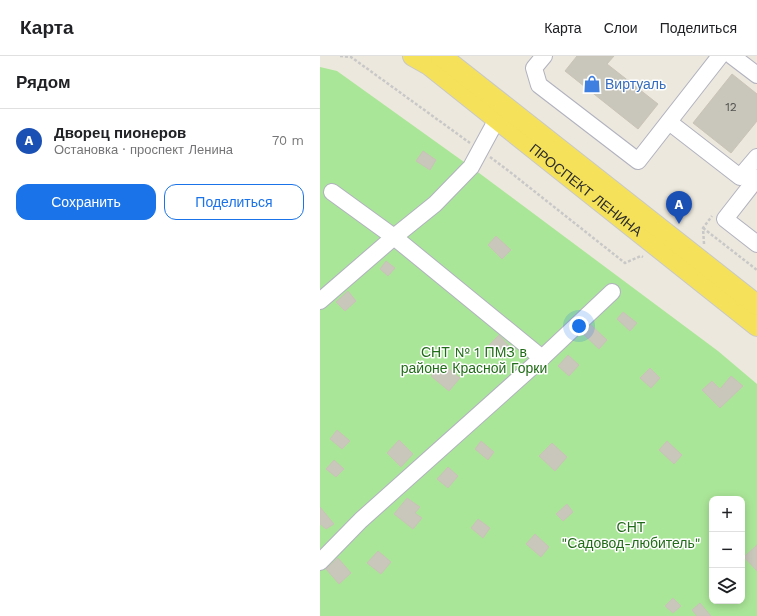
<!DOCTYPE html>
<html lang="ru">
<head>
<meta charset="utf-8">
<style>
	:root { --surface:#fff; --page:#f6f6f6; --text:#202124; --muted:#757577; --line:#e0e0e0; --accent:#1a73e8 }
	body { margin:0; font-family:"Work Sans",sans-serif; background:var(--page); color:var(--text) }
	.controls { position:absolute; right:12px; bottom:12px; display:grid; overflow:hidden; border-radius:8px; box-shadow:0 2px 10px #0003 }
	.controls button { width:36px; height:36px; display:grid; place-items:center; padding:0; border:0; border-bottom:1px solid var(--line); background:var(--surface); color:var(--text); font:20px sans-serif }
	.you { position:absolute; left:259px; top:270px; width:14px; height:14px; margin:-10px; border:3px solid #fff; border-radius:50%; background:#1a73e8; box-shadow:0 0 0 6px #1a73e833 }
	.badge { display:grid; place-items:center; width:26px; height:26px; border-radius:50%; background:var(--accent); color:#fff; font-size:13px; font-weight:700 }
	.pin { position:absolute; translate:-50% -33px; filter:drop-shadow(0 1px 2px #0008) }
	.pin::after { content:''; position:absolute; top:21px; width:14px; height:12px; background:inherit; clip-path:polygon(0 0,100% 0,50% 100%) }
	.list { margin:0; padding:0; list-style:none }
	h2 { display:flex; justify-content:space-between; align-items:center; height:52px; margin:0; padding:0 16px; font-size:17px }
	h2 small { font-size:13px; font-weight:400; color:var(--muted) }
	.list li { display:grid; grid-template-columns:26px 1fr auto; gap:12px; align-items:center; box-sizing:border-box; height:64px; padding:0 16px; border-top:1px solid var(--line) }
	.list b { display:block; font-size:15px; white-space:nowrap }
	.list p { margin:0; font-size:13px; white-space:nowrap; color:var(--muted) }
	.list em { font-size:13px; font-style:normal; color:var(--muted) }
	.actions { display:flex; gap:8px; padding:12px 16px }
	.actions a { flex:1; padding:9px 0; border:1px solid var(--accent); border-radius:12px; text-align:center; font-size:14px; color:var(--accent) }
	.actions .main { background:var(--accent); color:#fff }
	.icon { flex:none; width:22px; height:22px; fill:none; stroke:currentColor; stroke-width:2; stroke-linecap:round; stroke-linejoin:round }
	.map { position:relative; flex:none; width:437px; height:560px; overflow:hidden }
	header { display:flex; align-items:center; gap:24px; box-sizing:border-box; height:56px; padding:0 20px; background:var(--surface); border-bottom:1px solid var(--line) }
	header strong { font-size:19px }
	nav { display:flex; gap:22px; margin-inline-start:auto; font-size:14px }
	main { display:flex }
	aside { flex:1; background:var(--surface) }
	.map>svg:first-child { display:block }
	.green { fill:#aae698; fill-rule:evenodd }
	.building { fill:#c9c6bb; stroke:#c9c4b6 }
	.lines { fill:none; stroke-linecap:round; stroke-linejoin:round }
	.minor-casing { stroke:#b1b2bf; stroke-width:18 }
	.major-casing { stroke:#c8c8c8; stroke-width:22 }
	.path { stroke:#c8c8c8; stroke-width:2.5; stroke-dasharray:3 2; stroke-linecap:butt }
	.minor { stroke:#fff; stroke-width:16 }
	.major { stroke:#f5e15a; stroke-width:20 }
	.labels { text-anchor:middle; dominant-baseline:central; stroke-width:3; stroke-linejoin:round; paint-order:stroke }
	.number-label { font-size:12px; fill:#52524f }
	.shop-label { font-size:14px; fill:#366cbe; stroke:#fff; text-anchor:start }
	.street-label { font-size:14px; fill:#2b2b2b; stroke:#fff }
	.park-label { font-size:14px; fill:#216c18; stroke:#fff }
</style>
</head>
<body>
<header>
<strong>Карта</strong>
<nav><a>Карта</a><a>Слои</a><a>Поделиться</a></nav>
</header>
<main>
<aside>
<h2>Рядом<small></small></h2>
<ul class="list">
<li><span class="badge" style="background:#1a4fb4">A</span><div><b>Дворец пионеров</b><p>Остановка · проспект Ленина</p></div><em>70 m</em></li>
</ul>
<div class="actions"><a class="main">Сохранить</a><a>Поделиться</a></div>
</aside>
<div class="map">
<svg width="437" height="560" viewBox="0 0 437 560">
	<rect width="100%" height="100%" fill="#ede8dd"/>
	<path class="green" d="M0,11L17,15L151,111L398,295L437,328V560H0ZM392,443H422V545H392Z"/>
	<g class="building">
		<polygon points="257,0 294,0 287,8 338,48 318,73 245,15"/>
		<polygon points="412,18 437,38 437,65 411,97 373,67"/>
		<polygon points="103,95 116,104 110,114 96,105"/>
		<polygon points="176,180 191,194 182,203 168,189"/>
		<polygon points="66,205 75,212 68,220 60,213"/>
		<polygon points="28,235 36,245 25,255 16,246"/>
		<polygon points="303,256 317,267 310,275 297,263"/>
		<polygon points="271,269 287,284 279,293 263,278"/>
		<polygon points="179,279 190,291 179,301 168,290"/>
		<polygon points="248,299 259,309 249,320 238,310"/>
		<polygon points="122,307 140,322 129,335 111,320"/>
		<polygon points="330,312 340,322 331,332 320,322"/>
		<polygon points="411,320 423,330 400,352 382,334 392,325 400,333"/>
		<polygon points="17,374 30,385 22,393 10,383"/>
		<polygon points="79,384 93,398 81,411 67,397"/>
		<polygon points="161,385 174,396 168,404 155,393"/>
		<polygon points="347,385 362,399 354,408 339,394"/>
		<polygon points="232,387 247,401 235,415 219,400"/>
		<polygon points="14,404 24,413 16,421 6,413"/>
		<polygon points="128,411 138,420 128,432 117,423"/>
		<polygon points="87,442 100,451 95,457 102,462 93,473 74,458"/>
		<polygon points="247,448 253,456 243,465 236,458"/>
		<polygon points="0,451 14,468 6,473 0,468"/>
		<polygon points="158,463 170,472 163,482 151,472"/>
		<polygon points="215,478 229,491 221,501 206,488"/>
		<polygon points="437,489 437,515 424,501"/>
		<polygon points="58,495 71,506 61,518 47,507"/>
		<polygon points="18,502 31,517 19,528 6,513"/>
		<polygon points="353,542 361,550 353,557 345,550"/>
		<polygon points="380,547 391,560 377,560 372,554"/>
	</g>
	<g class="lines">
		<g class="minor-casing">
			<g id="minor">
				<polyline points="224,0 214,12 219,29 318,105 400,0"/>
				<polyline points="412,0 437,19"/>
				<polyline points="349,66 420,121 437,101"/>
				<polyline points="437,122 405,163 437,188"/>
				<polyline points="0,245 74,181 115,148 151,111 177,63"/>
				<polyline points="222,302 292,236"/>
				<polyline points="0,506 41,464 222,302 74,181 12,136"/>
			</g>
		</g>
		<g class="major-casing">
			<g id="major">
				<path id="s1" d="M93,0L109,9L437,270"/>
				<polyline points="121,0 437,249"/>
			</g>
		</g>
		<g class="path">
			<polyline points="20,0 31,1 150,87"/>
			<polyline points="170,101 190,116 305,207 321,200 323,201"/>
			<polyline points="383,172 437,214"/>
			<polyline points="384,188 383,172 392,160"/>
		</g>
		<use href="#minor" class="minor"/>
		<use href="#major" class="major"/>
	</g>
	<defs>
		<g id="shop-bare" transform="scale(1.38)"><path d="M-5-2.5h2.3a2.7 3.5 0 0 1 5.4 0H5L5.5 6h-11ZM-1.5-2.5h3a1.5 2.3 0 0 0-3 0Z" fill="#3f7fe0" stroke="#fff" stroke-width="2.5" paint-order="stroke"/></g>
	</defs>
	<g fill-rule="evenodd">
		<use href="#shop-bare" x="272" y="28"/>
	</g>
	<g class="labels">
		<g class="number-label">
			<text x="411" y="51">12</text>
		</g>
		<g class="shop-label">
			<text x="285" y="28">Виртуаль</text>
		</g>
		<g class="street-label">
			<text stroke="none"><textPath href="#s1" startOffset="219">ПРОСПЕКТ ЛЕНИНА</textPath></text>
		</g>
		<g class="park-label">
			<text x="154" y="296">СНТ № 1 ПМЗ в<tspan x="154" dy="16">районе Красной Горки</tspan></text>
			<text x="311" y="471">СНТ<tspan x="311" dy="16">"Садовод-любитель"</tspan></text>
		</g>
	</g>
</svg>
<div class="controls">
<button>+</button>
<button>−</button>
<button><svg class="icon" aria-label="layers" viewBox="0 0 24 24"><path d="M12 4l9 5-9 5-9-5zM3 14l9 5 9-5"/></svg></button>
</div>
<div class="you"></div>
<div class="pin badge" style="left:359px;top:168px;background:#1a4fb4">A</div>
</div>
</main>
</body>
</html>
